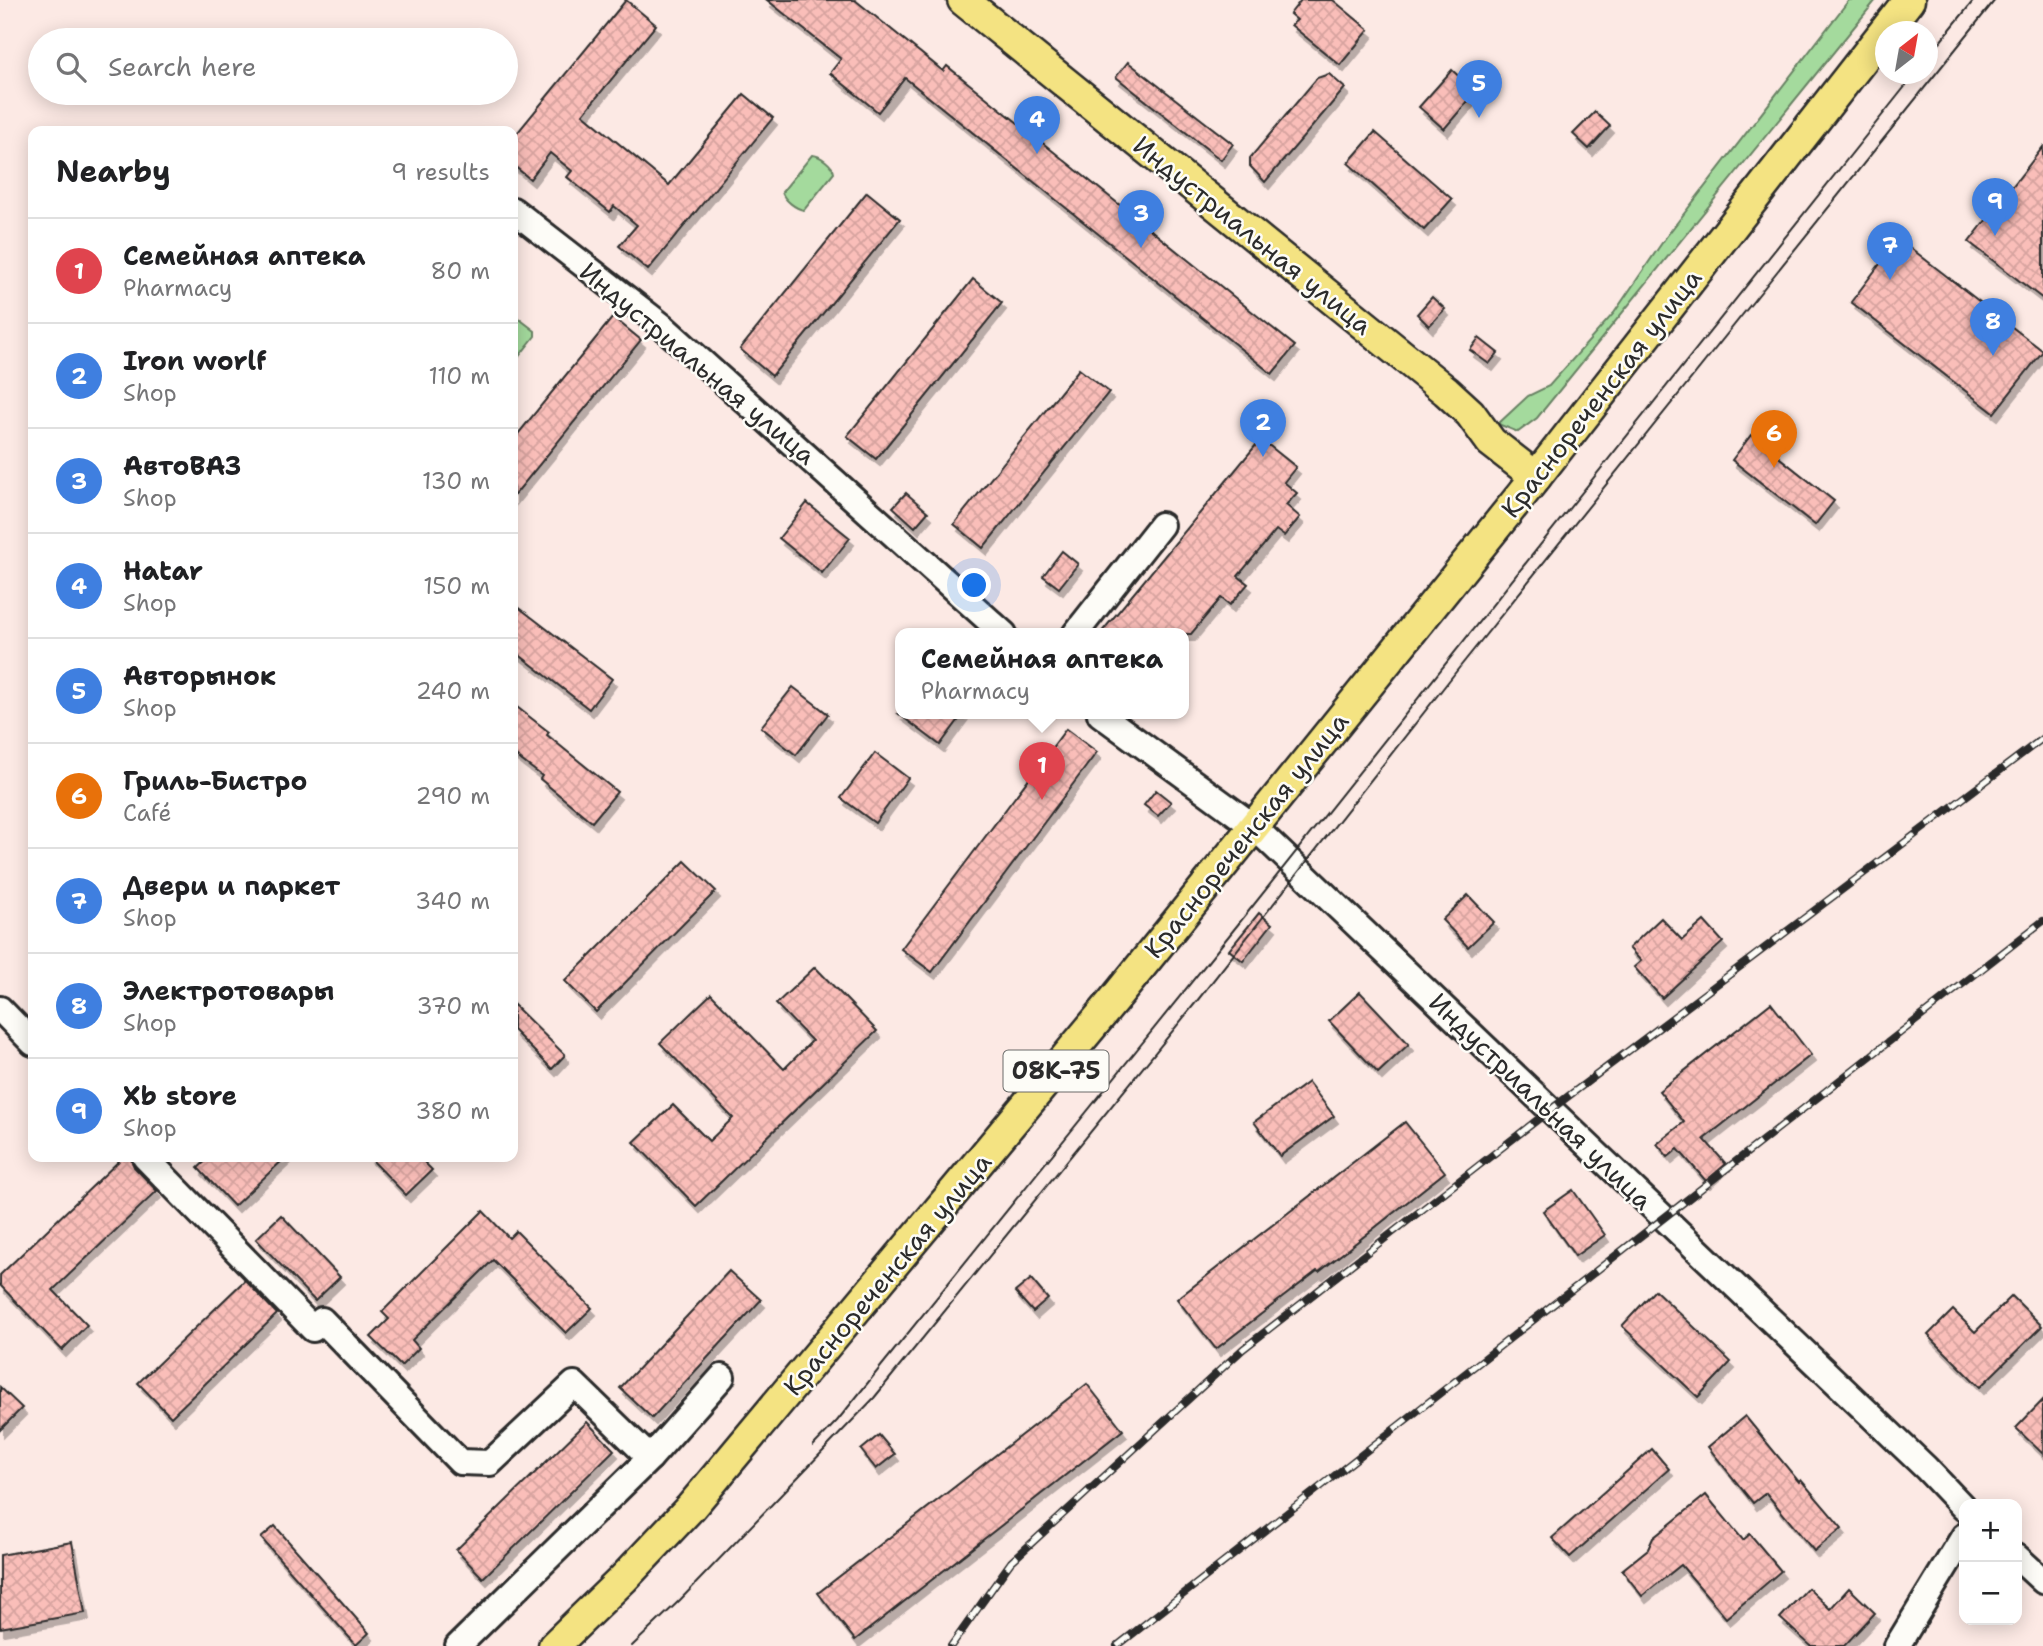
<!DOCTYPE html>
<html lang="en">
<head>
<meta charset="utf-8">
<style>
	:root { --surface:#fff; --page:#f2f2f2; --text:#202124; --muted:#757577; --line:#e0e0e0; --accent:#1f6fb2 }
	body { margin:0; font-family:"Shantell Sans",sans-serif; background:var(--page); color:var(--text) }
	.controls { position:absolute; right:21px; bottom:21px; display:grid; overflow:hidden; border-radius:14px; box-shadow:0 4px 18px #0003 }
	.controls button { width:63px; height:63px; display:grid; place-items:center; padding:0; border:0; border-bottom:2px solid var(--line); background:var(--surface); color:var(--text); font:35px sans-serif }
	.compass { position:absolute; left:1875px; top:21px; width:63px; height:63px; border-radius:50%; background:var(--surface); box-shadow:0 4px 18px #0003; rotate:31deg }
	.you { position:absolute; left:975px; top:586px; width:24px; height:24px; margin:-18px; border:5px solid #fff; border-radius:50%; background:#1a73e8; box-shadow:0 0 0 10px #1a73e833 }
	.badge { display:grid; place-items:center; width:46px; height:46px; border-radius:50%; background:var(--accent); color:#fff; font-size:23px; font-weight:700 }
	.pin { position:absolute; translate:-50% -58px; filter:drop-shadow(0 2px 4px #0008) }
	.pin::after { content:''; position:absolute; top:37px; width:24px; height:21px; background:inherit; clip-path:polygon(0 0,100% 0,50% 100%) }
	.popup { position:absolute; left:895px; top:628px; width:294px; height:91px; box-sizing:border-box; display:grid; place-content:center; border-radius:14px; background:var(--surface); filter:drop-shadow(0 2px 5px #0005); font-size:23px; white-space:nowrap; color:var(--muted) }
	.popup b { font-size:26px; color:var(--text) }
	.popup::after { content:''; position:absolute; left:50%; top:100%; margin-left:-14px; border:14px solid transparent; border-top-color:var(--surface) }
	.list { margin:0; padding:0; list-style:none }
	h2 { display:flex; justify-content:space-between; align-items:center; height:91px; margin:0; padding:0 28px; font-size:30px }
	h2 small { font-size:23px; font-weight:400; color:var(--muted) }
	.list li { display:grid; grid-template-columns:46px 1fr auto; gap:21px; align-items:center; box-sizing:border-box; height:105px; padding:0 28px; border-top:2px solid var(--line) }
	.list b { display:block; font-size:26px; white-space:nowrap }
	.list p { margin:0; font-size:23px; white-space:nowrap; color:var(--muted) }
	.list em { font-size:23px; font-style:normal; color:var(--muted) }
	.icon { flex:none; width:38px; height:38px; fill:none; stroke:currentColor; stroke-width:2; stroke-linecap:round; stroke-linejoin:round }
	.map { position:relative; flex:none; width:2043px; height:1646px; overflow:hidden }
	.search { position:absolute; background:var(--surface); box-shadow:0 4px 18px #0003; left:28px; top:28px; width:490px; height:77px; display:flex; align-items:center; gap:18px; box-sizing:border-box; padding:0 24px; border-radius:38px; color:var(--muted); font-size:26px }
	.panel { position:absolute; background:var(--surface); box-shadow:0 4px 18px #0003; left:28px; top:126px; width:490px; height:1036px; border-radius:14px }
	.map>svg:first-child { display:block }
	.grass { fill:#a4da9d; stroke:#688264; stroke-width:2 }
	.building { fill:url(#building-cross-hatch); stroke:#2b2b2b; stroke-width:2; filter:url(#shadow) }
	.lines { fill:none; stroke-linecap:round; stroke-linejoin:round }
	.minor-casing { stroke:#2b2b2b; stroke-width:30 }
	.major-casing { stroke:#2b2b2b; stroke-width:35 }
	.minor { stroke:#fdfcf7; stroke-width:24 }
	.major { stroke:#f4e382; stroke-width:30 }
	.tram { stroke:#2b2b2b; stroke-width:2 }
	.rail-casing { stroke:#2b2b2b; stroke-width:8 }
	.rail { stroke:#fdfcf7; stroke-width:5; stroke-dasharray:16; stroke-linecap:butt }
	.labels { text-anchor:middle; dominant-baseline:central; stroke-width:5; stroke-linejoin:round; paint-order:stroke }
	.shield { fill:#fdfcf7; stroke:#6a6a68; stroke-width:2 }
	.shield-label { font-size:24px; font-weight:bold; fill:#2b2b2b }
	.street-label { font-size:26px; fill:#2b2b2b; stroke:#fdfcf7 }
</style>
</head>
<body>
<div class="map">
<svg width="2043" height="1646" viewBox="0 0 2043 1646">
	<defs>
		<pattern id="building-cross-hatch" width="8" height="8" patternUnits="userSpaceOnUse" patternTransform="scale(1.75)"><rect width="8" height="8" fill="#fabeb9"/><path d="M0 0l8 8M0 8l8-8" fill="none" stroke="#d6a39f"/></pattern>
		<filter id="shadow"><feDropShadow dx="4" dy="7" stdDeviation="0" flood-color="#0004"/></filter>
	</defs>
	<rect width="100%" height="100%" fill="#fce9e4"/>
	<filter id="ink" filterUnits="userSpaceOnUse"><feTurbulence type="fractalNoise" baseFrequency=".0143" numOctaves="2"/><feDisplacementMap in="SourceGraphic" scale="14" xChannelSelector="R" yChannelSelector="G"/><feConvolveMatrix kernelMatrix="1 2 1 2 8 2 1 2 1" color-interpolation-filters="sRGB"/></filter>
	<g filter="url(#ink)">
		<g class="grass">
			<polygon points="1849,0 1876,0 1537,418 1518,432 1498,424 1528,396 1549,386 1614,313 1666,237"/>
			<path d="M812,155C820,155 833,165 834,173L804,210C796,209 784,200 782,192Z"/>
			<polygon points="513,314 535,331 535,336 513,364"/>
		</g>
		<g class="building">
			<polygon points="626,0 656,25 583,114 669,185 744,94 773,118 648,270 619,246 637,225 614,206 610,212 567,177 572,171 550,153 530,179 513,165 513,138"/>
			<polygon points="767,0 855,0 943,71 947,66 1295,346 1272,374 905,78 878,112 830,73 841,59"/>
			<polygon points="1301,0 1333,0 1369,30 1340,65 1291,25 1297,20 1290,14"/>
			<polygon points="1128,62 1233,144 1221,160 1116,77"/>
			<polygon points="1452,70 1476,92 1444,129 1419,107"/>
			<polygon points="1329,74 1345,88 1265,182 1250,166 1250,158 1317,78"/>
			<polygon points="1595,112 1610,126 1589,149 1573,134"/>
			<polygon points="1375,132 1452,199 1424,230 1348,163"/>
			<polygon points="2043,147 2043,299 1969,242"/>
			<polygon points="867,192 900,219 772,376 740,349"/>
			<polygon points="1899,239 2043,351 1994,413 1851,302"/>
			<polygon points="973,279 1002,303 876,459 847,436"/>
			<polygon points="1432,297 1445,309 1429,326 1417,314"/>
			<polygon points="613,317 641,340 513,497 513,440"/>
			<polygon points="1479,338 1498,353 1489,364 1470,350"/>
			<polygon points="1079,369 1109,392 983,548 954,524"/>
			<polygon points="1751,435 1834,501 1815,525 1732,460"/>
			<polygon points="1261,439 1296,467 1284,482 1297,493 1286,505 1300,517 1284,536 1276,530 1238,576 1248,584 1230,605 1221,598 1191,634 1100,634"/>
			<polygon points="906,493 928,512 915,527 893,507"/>
			<polygon points="807,503 850,538 822,573 779,538"/>
			<polygon points="1062,551 1078,564 1059,588 1043,576"/>
			<polygon points="513,603 612,679 589,709 513,650"/>
			<polygon points="793,687 828,714 796,755 761,727"/>
			<polygon points="513,704 549,732 547,735 617,792 592,822 540,779 542,776 513,754"/>
			<polygon points="899,714 963,714 940,745"/>
			<polygon points="1066,729 1097,752 932,972 901,949"/>
			<polygon points="875,753 908,778 875,823 841,798"/>
			<polygon points="1156,790 1171,802 1158,816 1144,805"/>
			<polygon points="685,861 716,891 596,1012 565,981"/>
			<polygon points="1468,895 1494,922 1468,947 1442,920"/>
			<polygon points="1259,913 1272,924 1243,961 1229,950"/>
			<polygon points="1661,918 1682,940 1704,921 1723,942 1662,998 1634,967 1641,961 1629,948"/>
			<polygon points="815,967 877,1031 696,1206 634,1142 673,1105 709,1141 733,1118 660,1043 711,994 784,1069 812,1041 776,1004"/>
			<polygon points="1360,992 1409,1044 1378,1073 1329,1021"/>
			<polygon points="1771,1003 1811,1055 1704,1139 1726,1164 1706,1181 1678,1149 1668,1157 1657,1144 1684,1122 1659,1091"/>
			<polygon points="513,1004 565,1055 552,1069 513,1030"/>
			<polygon points="1308,1082 1334,1116 1280,1156 1254,1122"/>
			<polygon points="1405,1122 1445,1172 1319,1272 1317,1271 1216,1349 1177,1299"/>
			<polygon points="123,1157 131,1157 134,1167 157,1191 53,1290 87,1325 62,1350 0,1285 0,1275"/>
			<polygon points="210,1157 286,1157 234,1206 198,1168"/>
			<polygon points="369,1157 419,1157 432,1170 406,1195"/>
			<polygon points="1573,1190 1605,1235 1575,1256 1543,1211"/>
			<polygon points="483,1211 509,1238 516,1231 592,1308 566,1333 493,1260 412,1340 419,1348 401,1366 371,1337 389,1319 382,1312"/>
			<polygon points="281,1215 340,1277 315,1301 256,1239"/>
			<polygon points="729,1271 761,1300 652,1418 620,1388"/>
			<polygon points="1031,1279 1048,1299 1033,1312 1015,1292"/>
			<polygon points="245,1280 277,1314 171,1417 138,1383"/>
			<polygon points="1655,1290 1731,1362 1698,1397 1622,1326"/>
			<polygon points="2012,1296 2042,1326 1980,1387 1928,1335 1953,1310 1975,1332"/>
			<polygon points="1087,1384 1123,1430 855,1640 818,1593"/>
			<polygon points="0,1387 22,1408 0,1430"/>
			<polygon points="2043,1400 2043,1454 2016,1428"/>
			<polygon points="1745,1416 1799,1482 1801,1480 1842,1528 1814,1551 1766,1493 1753,1503 1708,1447"/>
			<polygon points="587,1422 614,1450 483,1578 456,1550"/>
			<polygon points="879,1435 895,1454 876,1469 861,1450"/>
			<polygon points="1652,1449 1669,1469 1570,1557 1552,1538"/>
			<polygon points="1706,1495 1743,1540 1750,1534 1781,1571 1726,1618 1681,1565 1642,1596 1622,1570 1648,1549 1653,1538"/>
			<polygon points="275,1526 369,1633 356,1645 261,1538"/>
			<polygon points="72,1542 85,1613 0,1628 0,1555"/>
			<polygon points="1808,1588 1830,1609 1849,1588 1875,1613 1844,1646 1811,1646 1780,1618"/>
		</g>
		<g class="lines">
			<g class="minor-casing">
				<g id="minor">
					<polyline points="513,210 661,325 1004,634"/>
					<polyline points="1075,634 1161,525"/>
					<polyline points="1100,714 1253,826 1926,1468 1964,1508"/>
					<polyline points="0,1009 33,1043"/>
					<polyline points="145,1157 313,1329 322,1320 460,1462 490,1463 574,1384 650,1458"/>
					<polyline points="2017,1557 2043,1581"/>
					<polyline points="458,1646 650,1458 722,1377"/>
					<polyline points="1897,1646 1964,1536"/>
				</g>
			</g>
			<g class="major-casing">
				<g id="major">
					<polyline points="963,0 1446,391 1470,413 1491,442 1536,477"/>
					<polyline points="554,1646 624,1578 691,1507 1113,1001 1536,477 1909,0"/>
				</g>
			</g>
			<use href="#minor" class="minor"/>
			<use href="#major" class="major"/>
			<g class="tram">
				<polyline points="1927,58 1974,0"/>
				<polyline points="813,1446 837,1421 1244,917 1915,74"/>
				<polyline points="632,1646 680,1600 874,1398 1197,1001 1459,668 1995,0"/>
			</g>
			<g class="rail-casing">
				<g id="rail">
					<polyline points="951,1646 1011,1562 1243,1349 1550,1110 2043,738"/>
					<polyline points="1117,1646 2043,921"/>
				</g>
			</g>
			<use href="#rail" class="rail"/>
		</g>
	</g>
	<g class="labels">
		<rect class="shield" x="1003.5" y="1050.5" width="105" height="41" rx="5"/>
		<g class="shield-label">
			<text x="1056" y="1071">08К-75</text>
		</g>
		<g class="street-label">
			<text transform="translate(1253 235) rotate(39)">Индустриальная улица</text>
			<text transform="translate(698 363) rotate(40)">Индустриальная улица</text>
			<text transform="translate(1601 393) rotate(-52)">Краснореченская улица</text>
			<text transform="translate(1246 835) rotate(-51)">Краснореченская улица</text>
			<text transform="translate(1541 1101) rotate(44)">Индустриальная улица</text>
			<text transform="translate(887 1274) rotate(-50)">Краснореченская улица</text>
		</g>
	</g>
</svg>
<div class="controls">
<button>+</button>
<button>−</button>
</div>
<svg class="compass" viewBox="-18 -18 36 36"><path d="M0-13l5 13h-10z" fill="#e53935"/><path d="M0 13l5-13h-10z" fill="#757577"/></svg>
<div class="you"></div>
<div class="pin badge" style="left:1042px;top:800px;background:#e0444e">1</div>
<div class="popup"><b>Семейная аптека</b>Pharmacy</div>
<div class="pin badge" style="left:1263px;top:457px;background:#3f7fe0">2</div>
<div class="pin badge" style="left:1141px;top:248px;background:#3f7fe0">3</div>
<div class="pin badge" style="left:1037px;top:154px;background:#3f7fe0">4</div>
<div class="pin badge" style="left:1479px;top:118px;background:#3f7fe0">5</div>
<div class="pin badge" style="left:1774px;top:468px;background:#e8710a">6</div>
<div class="pin badge" style="left:1890px;top:280px;background:#3f7fe0">7</div>
<div class="pin badge" style="left:1993px;top:356px;background:#3f7fe0">8</div>
<div class="pin badge" style="left:1995px;top:236px;background:#3f7fe0">9</div>
<div class="search"><svg class="icon" aria-label="search" viewBox="0 0 24 24"><circle cx="10" cy="10" r="6"/><path d="M15 15l6 6"/></svg>Search here</div>
<section class="panel">
<h2>Nearby<small>9 results</small></h2>
<ul class="list">
<li><span class="badge" style="background:#e0444e">1</span><div><b>Семейная аптека</b><p>Pharmacy</p></div><em>80 m</em></li>
<li><span class="badge" style="background:#3f7fe0">2</span><div><b>Iron worlf</b><p>Shop</p></div><em>110 m</em></li>
<li><span class="badge" style="background:#3f7fe0">3</span><div><b>АвтоВАЗ</b><p>Shop</p></div><em>130 m</em></li>
<li><span class="badge" style="background:#3f7fe0">4</span><div><b>Hatar</b><p>Shop</p></div><em>150 m</em></li>
<li><span class="badge" style="background:#3f7fe0">5</span><div><b>Авторынок</b><p>Shop</p></div><em>240 m</em></li>
<li><span class="badge" style="background:#e8710a">6</span><div><b>Гриль-Бистро</b><p>Café</p></div><em>290 m</em></li>
<li><span class="badge" style="background:#3f7fe0">7</span><div><b>Двери и паркет</b><p>Shop</p></div><em>340 m</em></li>
<li><span class="badge" style="background:#3f7fe0">8</span><div><b>Электротовары</b><p>Shop</p></div><em>370 m</em></li>
<li><span class="badge" style="background:#3f7fe0">9</span><div><b>Xb store</b><p>Shop</p></div><em>380 m</em></li>
</ul>
</section>
</div>
</body>
</html>
